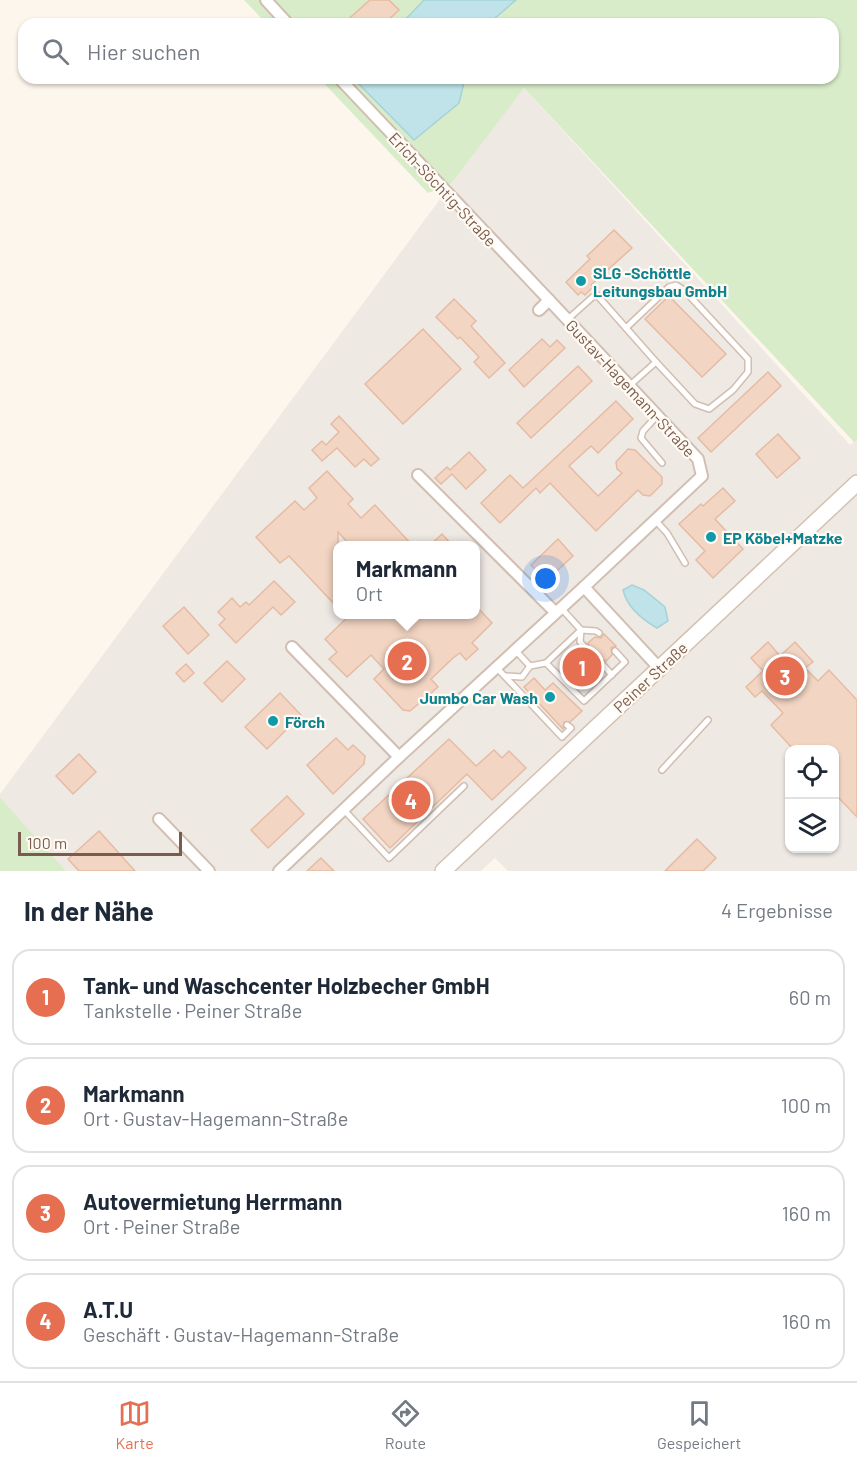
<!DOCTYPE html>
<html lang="de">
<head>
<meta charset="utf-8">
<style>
	:root { --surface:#fff; --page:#f6f6f7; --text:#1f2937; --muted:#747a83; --line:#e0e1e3; --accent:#e76f51 }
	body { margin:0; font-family:Barlow,sans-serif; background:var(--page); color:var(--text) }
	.controls { position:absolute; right:18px; bottom:18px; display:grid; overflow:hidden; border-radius:12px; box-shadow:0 2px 4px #0004 }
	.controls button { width:54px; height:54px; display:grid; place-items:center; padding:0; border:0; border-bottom:2px solid var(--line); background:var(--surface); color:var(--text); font:30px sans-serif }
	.scale { position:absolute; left:18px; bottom:15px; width:164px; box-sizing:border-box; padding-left:6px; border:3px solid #7a5c4d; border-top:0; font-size:16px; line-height:21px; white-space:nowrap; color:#7a5c4d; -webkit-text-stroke:4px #fffaf3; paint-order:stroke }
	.you { position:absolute; left:546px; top:579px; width:21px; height:21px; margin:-15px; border:4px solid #fff; border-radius:50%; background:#1a73e8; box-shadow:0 0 0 9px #1a73e833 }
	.badge { display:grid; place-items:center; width:39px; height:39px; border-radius:50%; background:var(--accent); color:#fff; font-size:20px; font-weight:700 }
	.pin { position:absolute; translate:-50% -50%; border:3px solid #fff; box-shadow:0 2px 6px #0006 }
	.popup { position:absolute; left:333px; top:541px; width:147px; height:78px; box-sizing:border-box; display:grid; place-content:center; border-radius:12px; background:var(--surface); filter:drop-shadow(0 2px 4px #0005); font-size:20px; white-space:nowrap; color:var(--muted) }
	.popup b { font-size:22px; color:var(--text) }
	.popup::after { content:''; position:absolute; left:50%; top:100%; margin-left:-12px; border:12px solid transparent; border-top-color:var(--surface) }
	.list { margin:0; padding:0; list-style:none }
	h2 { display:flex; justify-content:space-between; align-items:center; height:78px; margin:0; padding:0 24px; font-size:26px }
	h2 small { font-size:20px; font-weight:400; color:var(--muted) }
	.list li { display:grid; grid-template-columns:39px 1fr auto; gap:18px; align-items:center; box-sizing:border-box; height:96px; margin:0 12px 12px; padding:0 12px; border:2px solid var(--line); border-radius:18px }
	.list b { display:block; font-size:22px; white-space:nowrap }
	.list p { margin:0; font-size:20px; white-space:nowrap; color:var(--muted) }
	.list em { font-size:20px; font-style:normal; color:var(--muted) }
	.icon { flex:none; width:33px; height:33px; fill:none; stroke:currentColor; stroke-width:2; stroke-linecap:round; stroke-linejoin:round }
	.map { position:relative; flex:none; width:857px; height:871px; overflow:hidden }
	.search { position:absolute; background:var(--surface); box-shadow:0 2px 4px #0004; left:18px; right:18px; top:18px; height:66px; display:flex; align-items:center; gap:15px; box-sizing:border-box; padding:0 21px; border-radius:18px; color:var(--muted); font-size:22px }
	.sheet { height:510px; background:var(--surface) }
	nav { display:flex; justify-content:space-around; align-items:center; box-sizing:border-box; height:84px; border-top:2px solid var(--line); background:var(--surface); font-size:16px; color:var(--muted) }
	nav a { display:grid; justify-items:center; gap:3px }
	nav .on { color:var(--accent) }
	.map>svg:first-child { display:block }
	.industrial { fill:#efe9e4; fill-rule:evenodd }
	.green { fill:#d8ecc9 }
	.water { fill:#bfe3e8; stroke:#a5d3da; stroke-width:1.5 }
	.building { fill:#f3d5c3; stroke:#e6bba3; stroke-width:1.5 }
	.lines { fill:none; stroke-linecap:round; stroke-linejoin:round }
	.lane-casing { stroke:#d1beb0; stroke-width:8 }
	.street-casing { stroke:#d1beb0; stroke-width:14 }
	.secondary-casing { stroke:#d6c0b0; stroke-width:18 }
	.lane { stroke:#fff; stroke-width:5 }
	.street { stroke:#fff; stroke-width:10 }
	.secondary { stroke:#fff; stroke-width:15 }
	.culture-dot { fill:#0f9aa8; stroke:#fffaf3; stroke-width:2 }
	.labels { text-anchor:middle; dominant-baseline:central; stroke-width:4.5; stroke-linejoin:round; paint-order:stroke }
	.street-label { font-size:16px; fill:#7a5c4d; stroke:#fffaf3 }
	.culture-label { font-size:16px; font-weight:bold; fill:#0d838f; stroke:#fffaf3; text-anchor:start }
</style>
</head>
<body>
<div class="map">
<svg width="857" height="871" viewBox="0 0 857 871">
	<rect width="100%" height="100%" fill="#fdf6ec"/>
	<path class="industrial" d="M523,87L850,445L857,439V871H508L495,858L481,871H66L0,797V794ZM338,546H476V614H338ZM790,750H834V848H790Z"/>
	<g class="green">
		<polygon points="244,0 857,0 857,440 854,442 524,88 451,184 428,193 319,78 833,78 833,24 267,24"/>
		<polygon points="0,797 66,871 0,871"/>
	</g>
	<g class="water">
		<polygon points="424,0 516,0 488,24 401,24"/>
		<polygon points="353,78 465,78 459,103 414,140"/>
		<path d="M632,585L644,590L665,607L668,621L657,628C643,620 627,607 623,590Z"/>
	</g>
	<g class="building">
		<polygon points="370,0 389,0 399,10 384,24 343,24"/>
		<polygon points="614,230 632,248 591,285 593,287 585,295 581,292 578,295 566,282 590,259 587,256"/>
		<polygon points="669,296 726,354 702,377 645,319"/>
		<polygon points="454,299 476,321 471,326 505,363 489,378 474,362 479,357 460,337 458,339 436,317"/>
		<polygon points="423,329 461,369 403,424 365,384"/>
		<polygon points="542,339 550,347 557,340 565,348 524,387 509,370"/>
		<polygon points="578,366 592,381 531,438 517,423"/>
		<polygon points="768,372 781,386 711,452 698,438"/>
		<polygon points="616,401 633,419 598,453 591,446 569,466 598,496 622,473 617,469 616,462 628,449 635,450 662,477 662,484 650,496 643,495 638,490 596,531 550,483 540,493 536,488 500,523 481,503 510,475 523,488"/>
		<polygon points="339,416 379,459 371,466 364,459 355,467 337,448 322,461 312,450 322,441 326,445 339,432 331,424"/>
		<polygon points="778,434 800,458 777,478 756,454"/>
		<polygon points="469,452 486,470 466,489 452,474 441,484 435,478 447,467 450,470"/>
		<polygon points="327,471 353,499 348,504 361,518 375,505 413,546 351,546 338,532 338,608 289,556 280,563 256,537 295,501 304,510 317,498 309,488"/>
		<polygon points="723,488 735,501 715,519 743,549 713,578 696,560 705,551 679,524 701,504 703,506"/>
		<polygon points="442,534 453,546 429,546"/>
		<polygon points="558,539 573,556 546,581 531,565"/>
		<polygon points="274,581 295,602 281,615 273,607 236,643 219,625 225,619 218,612 232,598 240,607 246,602 249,605"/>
		<polygon points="476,606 492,623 472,643 478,649 466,660 460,653 453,658 431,679 438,687 410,711 403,710 374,679 384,669 371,655 347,677 329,659 337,652 325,639 350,615 476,615"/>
		<polygon points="184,607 209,635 188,654 163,626"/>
		<polygon points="604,634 616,646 611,648 612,655 606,661 602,659 598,661 599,667 596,670 600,675 588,686 567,664 581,650 588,651 590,648 588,643 595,637 601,638"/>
		<polygon points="768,642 780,656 795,642 813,662 805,668 818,681 829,670 857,700 857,817 834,793 834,750 794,750 771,725 783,713 762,691 755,697 746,687 763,671 751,658"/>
		<polygon points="227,661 245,679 222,702 204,683"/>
		<polygon points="186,664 194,673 184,682 176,673"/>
		<polygon points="534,678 545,690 553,683 582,711 570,722 564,722 563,729 524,687"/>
		<polygon points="280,693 301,715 267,749 245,727"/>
		<polygon points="336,738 348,750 353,745 365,756 364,764 333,794 307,765"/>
		<polygon points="449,739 476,766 494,750 502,758 509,751 526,768 492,800 467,774 390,848 363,819"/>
		<polygon points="79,754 96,772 73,794 56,776"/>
		<polygon points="287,796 304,814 268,848 251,830"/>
		<polygon points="99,831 135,871 79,871 68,859"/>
		<polygon points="697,839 716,858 703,871 665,871"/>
		<polygon points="321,858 334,871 307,871"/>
	</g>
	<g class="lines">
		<g class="lane-casing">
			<g id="lane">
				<polyline points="568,319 596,294 656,362 629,386"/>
				<polyline points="626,328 669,287 676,285 684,290 748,359 748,372 733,390 709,409 695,404 656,362"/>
				<polyline points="657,416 643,431 641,438 662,463"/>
				<polyline points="655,520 667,533 685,563"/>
				<polyline points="562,609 581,630 596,631 599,633"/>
				<polyline points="581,630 580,642 585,647"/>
				<polyline points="515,650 530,666 546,663 584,701 625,662 615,651"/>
				<polyline points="546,663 581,630"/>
				<polyline points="602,664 612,675"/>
				<polyline points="496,667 562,737 571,728 567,725"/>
				<polyline points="506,676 522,677 530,666"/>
				<polyline points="662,770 708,720"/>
				<polyline points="344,810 389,858 464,786"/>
			</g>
		</g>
		<g class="street-casing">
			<g id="street">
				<polyline points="266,0 288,24"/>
				<polyline points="339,78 549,300"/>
				<polyline points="539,310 549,300 698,459 702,476 584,587 660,669"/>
				<polyline points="418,475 555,612"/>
				<polyline points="292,647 399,757"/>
				<polyline points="159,819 209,871"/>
				<polyline points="279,871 399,757 584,587"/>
			</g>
		</g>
		<g class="secondary-casing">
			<polyline id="secondary" points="443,871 857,483"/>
		</g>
		<use href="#lane" class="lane"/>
		<use href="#street" class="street"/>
		<use href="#secondary" class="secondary"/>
	</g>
	<g class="culture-dot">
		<circle cx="581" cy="281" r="6"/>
		<circle cx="711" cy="537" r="6"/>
		<circle cx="550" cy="697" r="6"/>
		<circle cx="273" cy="721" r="6"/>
	</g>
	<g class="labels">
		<g class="street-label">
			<text transform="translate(443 189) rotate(47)">Erich-Söchtig-Straße</text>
			<text transform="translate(631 388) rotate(47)">Gustav-Hagemann-Straße</text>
			<text transform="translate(650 677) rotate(-43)">Peiner Straße</text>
		</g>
		<g class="culture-label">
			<text x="593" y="272">SLG -Schöttle<tspan x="593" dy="18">Leitungsbau GmbH</tspan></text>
			<text x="723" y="537">EP Köbel+Matzke</text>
			<text x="538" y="697" text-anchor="end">Jumbo Car Wash</text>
			<text x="285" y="721">Förch</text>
		</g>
	</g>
</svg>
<div class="controls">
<button><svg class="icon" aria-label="locate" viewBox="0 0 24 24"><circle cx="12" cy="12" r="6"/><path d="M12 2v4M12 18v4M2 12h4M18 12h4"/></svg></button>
<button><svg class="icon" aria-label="layers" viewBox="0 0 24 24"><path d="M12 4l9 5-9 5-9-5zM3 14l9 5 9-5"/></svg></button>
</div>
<div class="scale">100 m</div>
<div class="you"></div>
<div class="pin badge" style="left:582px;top:667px">1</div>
<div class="pin badge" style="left:407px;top:661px">2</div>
<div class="popup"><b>Markmann</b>Ort</div>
<div class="pin badge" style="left:785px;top:676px">3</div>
<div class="pin badge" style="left:411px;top:800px">4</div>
<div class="search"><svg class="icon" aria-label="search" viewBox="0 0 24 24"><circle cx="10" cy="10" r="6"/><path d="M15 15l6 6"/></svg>Hier suchen</div>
</div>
<section class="sheet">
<h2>In der Nähe<small>4 Ergebnisse</small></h2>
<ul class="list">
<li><span class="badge">1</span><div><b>Tank- und Waschcenter Holzbecher GmbH</b><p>Tankstelle · Peiner Straße</p></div><em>60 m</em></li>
<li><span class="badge">2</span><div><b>Markmann</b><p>Ort · Gustav-Hagemann-Straße</p></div><em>100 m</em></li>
<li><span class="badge">3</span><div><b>Autovermietung Herrmann</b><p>Ort · Peiner Straße</p></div><em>160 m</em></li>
<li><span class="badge">4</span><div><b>A.T.U</b><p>Geschäft · Gustav-Hagemann-Straße</p></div><em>160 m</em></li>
</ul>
</section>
<nav>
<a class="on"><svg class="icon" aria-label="map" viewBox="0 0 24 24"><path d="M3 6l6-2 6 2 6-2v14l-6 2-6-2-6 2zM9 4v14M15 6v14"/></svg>Karte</a>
<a><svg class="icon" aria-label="directions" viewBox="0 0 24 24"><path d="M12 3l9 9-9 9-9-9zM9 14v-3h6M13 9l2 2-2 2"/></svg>Route</a>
<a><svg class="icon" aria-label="saved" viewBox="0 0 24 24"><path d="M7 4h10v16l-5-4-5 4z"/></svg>Gespeichert</a>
</nav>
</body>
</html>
